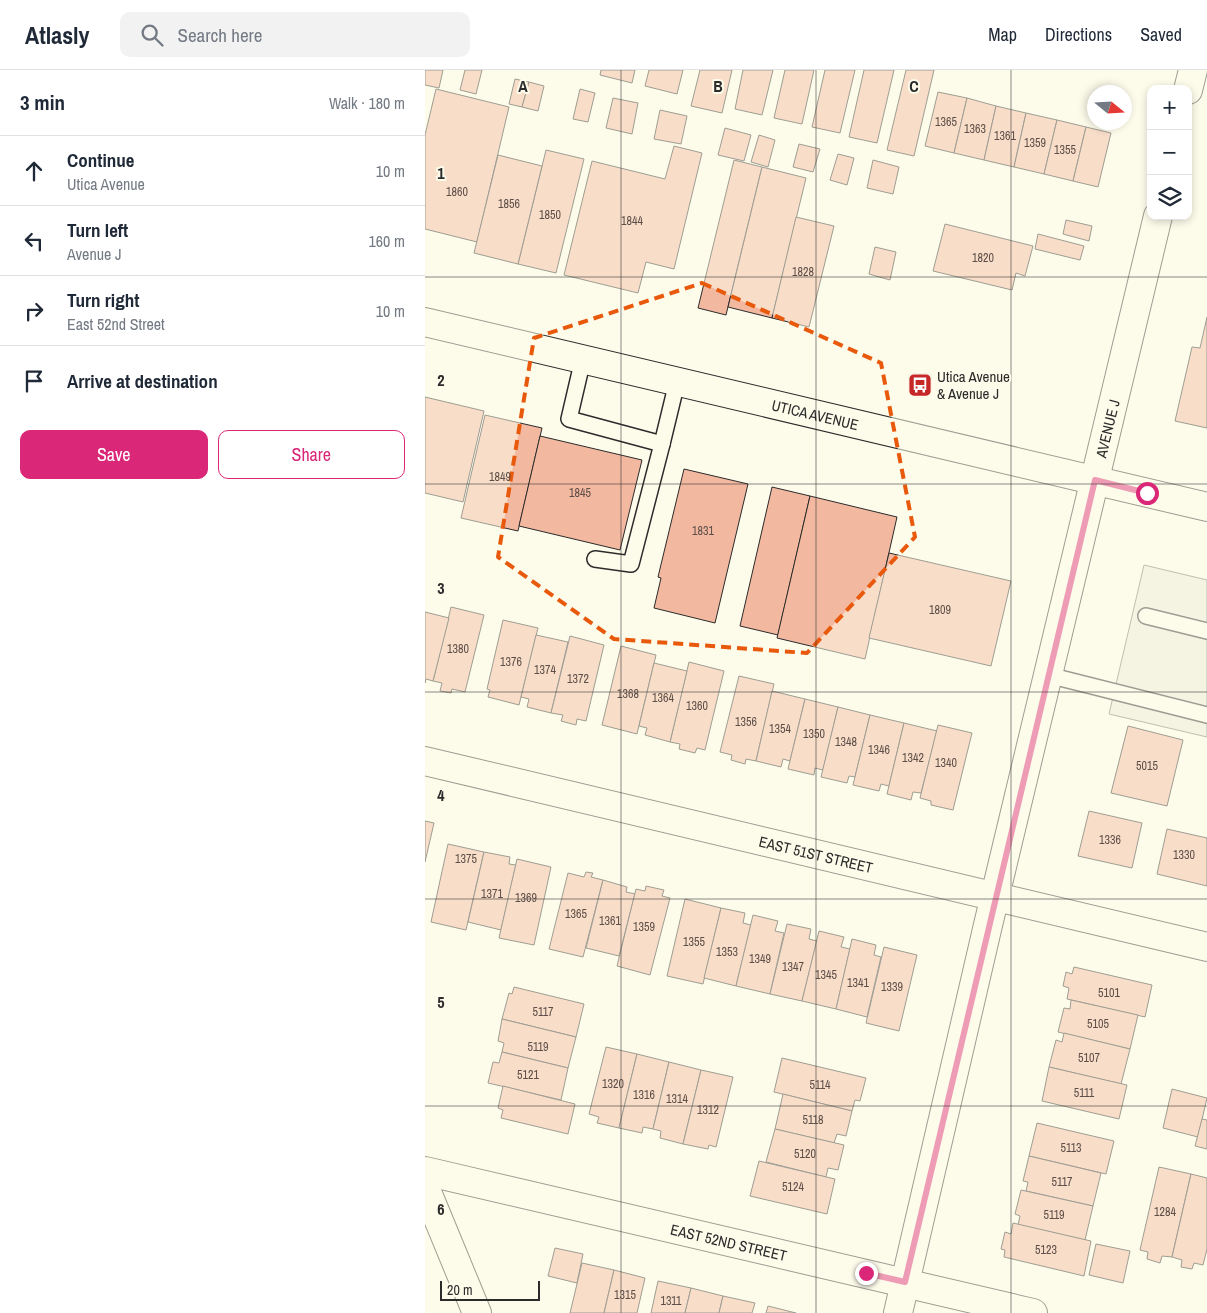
<!DOCTYPE html>
<html lang="en">
<head>
<meta charset="utf-8">
<style>
	:root { --surface:#fff; --page:#f2f2f3; --text:#1f2937; --muted:#747a83; --line:#e0e1e3; --accent:#db2777 }
	body { margin:0; font-family:"Archivo Narrow",sans-serif; background:var(--page); color:var(--text) }
	.controls { position:absolute; right:15px; top:15px; display:grid; overflow:hidden; border-radius:10px; box-shadow:0 2px 8px #0003 }
	.controls button { width:45px; height:45px; display:grid; place-items:center; padding:0; border:0; border-bottom:1px solid var(--line); background:var(--surface); color:var(--text); font:25px sans-serif }
	.compass { position:absolute; left:662px; top:15px; width:45px; height:45px; border-radius:50%; background:var(--surface); box-shadow:0 2px 8px #0003; rotate:108deg }
	.scale { position:absolute; left:15px; bottom:12px; width:100px; box-sizing:border-box; padding-left:5px; border:2px solid #2b2b2b; border-top:0; font-size:14px; line-height:18px; white-space:nowrap; color:#2b2b2b; -webkit-text-stroke:4px #fdfbea; paint-order:stroke }
	.stop { position:absolute; width:15px; height:15px; margin:-11px; border:4px solid #db2777; border-radius:50%; background:#fff }
	.stop.end { background:#db2777; border-color:#fff; box-shadow:0 1px 5px #0008 }
	.list { margin:0; padding:0; list-style:none }
	h2 { display:flex; justify-content:space-between; align-items:center; height:65px; margin:0; padding:0 20px; font-size:21px }
	h2 small { font-size:16px; font-weight:400; color:var(--muted) }
	.list li { display:grid; grid-template-columns:32px 1fr auto; gap:15px; align-items:center; box-sizing:border-box; height:70px; padding:0 20px; border-top:1px solid var(--line) }
	.list b { display:block; font-size:19px; white-space:nowrap }
	.list p { margin:0; font-size:16px; white-space:nowrap; color:var(--muted) }
	.list em { font-size:16px; font-style:normal; color:var(--muted) }
	.actions { display:flex; gap:10px; padding:15px 20px }
	.actions a { flex:1; padding:11px 0; border:1px solid var(--accent); border-radius:10px; text-align:center; font-size:18px; color:var(--accent) }
	.actions .main { background:var(--accent); color:#fff }
	.icon { flex:none; width:28px; height:28px; fill:none; stroke:currentColor; stroke-width:2; stroke-linecap:round; stroke-linejoin:round }
	.map { position:relative; flex:none; width:782px; height:1243px; overflow:hidden }
	header { display:flex; align-items:center; gap:30px; box-sizing:border-box; height:70px; padding:0 25px; background:var(--surface); border-bottom:1px solid var(--line) }
	header strong { font-size:24px }
	nav { display:flex; gap:28px; margin-inline-start:auto; font-size:18px }
	.search { width:350px; height:45px; background:var(--page); display:flex; align-items:center; gap:12px; box-sizing:border-box; padding:0 18px; border-radius:10px; color:var(--muted); font-size:19px }
	main { display:flex }
	aside { flex:1; background:var(--surface) }
	.map>svg:first-child { display:block }
	.parking { fill:#eceadb; stroke:#74746e }
	.building { fill:#f2b8a0; stroke:#2b2b2b }
	.lines { fill:none; stroke-linecap:round; stroke-linejoin:round }
	.service-casing { stroke:#2b2b2b; stroke-width:18 }
	.minor-casing { stroke:#2b2b2b; stroke-width:30 }
	.secondary-casing { stroke:#2b2b2b; stroke-width:30 }
	.service { stroke:#fdfbea; stroke-width:15 }
	.minor { stroke:#fdfbea; stroke-width:28 }
	.secondary { stroke:#fdfbea; stroke-width:28 }
	.route { stroke:#db2777; stroke-width:6 }
	.marked { fill:none; stroke:#e8590c; stroke-width:4; stroke-dasharray:10 6; stroke-linejoin:round }
	.grid { fill:none; stroke:#2b2b2b; stroke-width:1; stroke-opacity:0.55 }
	.labels { text-anchor:middle; dominant-baseline:central; stroke-width:4; stroke-linejoin:round; paint-order:stroke }
	.number-label { font-size:12px; fill:#5d4e48 }
	.poi-label { font-size:15px; fill:#2b2b2b; stroke:#fdfbea; text-anchor:start }
	.street-label { font-size:15px; fill:#2b2b2b; stroke:#fdfbea }
	.grid-label { font-size:16px; text-anchor:middle; font-weight:bold; fill:#2b2b2b; stroke:#fdfbea; stroke-width:4; stroke-linejoin:round; paint-order:stroke }
</style>
</head>
<body>
<header>
<strong>Atlasly</strong>
<div class="search"><svg class="icon" aria-label="search" viewBox="0 0 24 24"><circle cx="10" cy="10" r="6"/><path d="M15 15l6 6"/></svg>Search here</div>
<nav><a>Map</a><a>Directions</a><a>Saved</a></nav>
</header>
<main>
<aside>
<h2>3 min<small>Walk · 180 m</small></h2>
<ul class="list">
<li><svg class="icon" aria-label="ahead" viewBox="0 0 24 24"><path d="M12 20V5M6 11l6-6 6 6"/></svg><div><b>Continue</b><p>Utica Avenue</p></div><em>10 m</em></li>
<li><svg class="icon" aria-label="left" viewBox="0 0 24 24"><path d="M17 20v-9H6M10 6l-5 5 5 5"/></svg><div><b>Turn left</b><p>Avenue J</p></div><em>160 m</em></li>
<li><svg class="icon" aria-label="right" viewBox="0 0 24 24"><path d="M7 20v-9h11M14 6l5 5-5 5"/></svg><div><b>Turn right</b><p>East 52nd Street</p></div><em>10 m</em></li>
<li><svg class="icon" aria-label="arrive" viewBox="0 0 24 24"><path d="M6 21V4h12l-3 4 3 4H6"/></svg><div><b>Arrive at destination</b></div></li>
</ul>
<div class="actions"><a class="main">Save</a><a>Share</a></div>
</aside>
<div class="map">
<svg width="782" height="1243" viewBox="0 0 782 1243">
	<rect width="100%" height="100%" fill="#fdfbea"/>
	<polygon class="parking" points="719,495 782,510 782,667 684,644"/>
	<g class="building">
		<polygon points="0,0 18,0 14,18 0,15"/>
		<polygon points="40,0 57,0 51,24 35,20"/>
		<polygon points="176,0 210,0 207,13 175,5"/>
		<polygon points="224,0 258,0 252,24 220,16"/>
		<polygon points="275,0 307,0 297,43 266,36"/>
		<polygon points="318,0 348,0 337,45 310,39"/>
		<polygon points="360,0 389,0 377,54 349,48"/>
		<polygon points="400,0 430,0 415,63 387,57"/>
		<polygon points="439,0 469,0 452,73 424,67"/>
		<polygon points="481,0 509,0 489,86 462,80"/>
		<polygon points="90,9 104,12 97,37 84,34"/>
		<polygon points="104,12 119,16 113,41 97,37"/>
		<polygon points="11,19 84,37 52,172 0,159 0,65"/>
		<polygon points="155,19 170,23 163,52 148,49"/>
		<polygon points="513,22 542,28 529,83 500,76"/>
		<polygon points="188,28 213,33 207,64 181,58"/>
		<polygon points="542,28 571,36 559,90 529,83"/>
		<polygon points="571,36 601,43 589,97 559,90"/>
		<polygon points="235,40 262,46 256,74 229,69"/>
		<polygon points="601,43 632,50 619,104 589,97"/>
		<polygon points="632,50 661,57 648,111 619,104"/>
		<polygon points="661,57 686,63 673,117 648,111"/>
		<polygon points="300,58 326,65 319,91 293,85"/>
		<polygon points="334,65 350,70 343,97 326,92"/>
		<polygon points="374,74 395,79 388,102 368,97"/>
		<polygon points="249,76 277,83 249,199 221,192 213,223 139,205 167,91 240,109"/>
		<polygon points="121,80 159,89 131,203 93,194"/>
		<polygon points="413,84 429,88 422,115 405,110"/>
		<polygon points="73,85 117,96 93,194 49,183"/>
		<polygon points="309,90 337,97 301,245 273,238"/>
		<polygon points="448,90 474,97 468,124 442,118"/>
		<polygon points="337,97 381,108 347,248 303,237"/>
		<polygon points="371,147 409,156 384,257 347,248"/>
		<polygon points="641,150 667,156 664,171 638,164"/>
		<polygon points="520,154 608,176 600,206 591,203 587,220 508,201"/>
		<polygon points="613,164 659,176 655,190 610,179"/>
		<polygon points="450,177 471,182 465,210 444,204"/>
		<polygon points="782,247 782,358 750,351 767,277 775,278"/>
		<polygon points="0,327 59,341 38,432 0,423"/>
		<polygon points="60,345 117,358 93,461 36,448"/>
		<polygon points="115,366 217,390 195,480 94,456"/>
		<polygon points="259,399 323,414 290,553 229,538 236,508 233,507"/>
		<polygon points="347,417 385,426 353,565 315,556"/>
		<polygon points="385,426 472,447 440,589 352,568"/>
		<polygon points="464,483 586,511 566,596 444,568"/>
		<polygon points="26,537 59,545 40,622 27,619 26,623 15,621 17,613 8,611"/>
		<polygon points="0,542 24,548 8,611 1,609 0,613"/>
		<polygon points="78,550 113,558 94,635 63,627 65,620 62,619"/>
		<polygon points="111,565 143,572 126,643 102,637 104,629 96,627"/>
		<polygon points="145,566 179,575 161,651 152,649 151,655 136,651 138,645 126,643"/>
		<polygon points="196,576 231,585 212,664 177,655"/>
		<polygon points="264,592 299,601 280,680 272,678 270,683 254,679 255,674 245,672"/>
		<polygon points="229,593 262,601 245,672 220,665 222,658 214,656"/>
		<polygon points="314,606 349,614 331,691 321,689 320,694 306,690 307,685 295,682"/>
		<polygon points="347,621 380,629 365,691 358,689 356,697 331,691"/>
		<polygon points="380,629 413,637 398,700 390,698 389,705 363,699"/>
		<polygon points="413,637 445,645 430,707 424,706 422,713 396,707"/>
		<polygon points="445,645 479,653 464,716 456,714 454,721 428,715"/>
		<polygon points="479,653 512,661 496,723 488,722 486,730 462,724"/>
		<polygon points="513,655 547,663 528,740 506,735 506,731 495,728"/>
		<polygon points="703,656 758,670 742,736 686,723"/>
		<polygon points="664,741 717,753 707,798 653,786"/>
		<polygon points="0,751 9,753 0,792"/>
		<polygon points="742,759 782,768 782,816 732,804"/>
		<polygon points="23,774 59,782 41,860 6,852"/>
		<polygon points="59,782 85,787 84,794 91,795 76,860 43,852"/>
		<polygon points="92,789 126,797 109,875 74,868"/>
		<polygon points="161,802 168,803 166,807 178,810 158,887 124,879 143,803 159,807"/>
		<polygon points="178,810 202,817 201,822 210,824 194,886 161,878"/>
		<polygon points="221,816 239,820 237,826 245,828 225,905 192,896 211,819 220,821"/>
		<polygon points="260,829 296,838 278,914 242,906"/>
		<polygon points="296,838 320,843 318,853 326,855 311,916 279,908"/>
		<polygon points="328,845 353,851 350,861 359,863 345,924 311,916"/>
		<polygon points="362,854 386,859 384,869 392,871 377,931 345,924"/>
		<polygon points="394,861 419,867 416,877 425,879 411,939 377,931"/>
		<polygon points="427,869 451,875 449,885 456,887 442,947 411,939"/>
		<polygon points="459,877 492,885 474,961 441,953"/>
		<polygon points="649,897 727,915 720,947 642,929 644,918 638,916 641,902 647,904"/>
		<polygon points="89,917 159,934 151,967 77,949 84,923 87,924"/>
		<polygon points="646,930 713,945 705,979 633,962 639,938 645,939"/>
		<polygon points="77,949 151,967 143,998 77,982 79,973 73,971"/>
		<polygon points="639,963 705,979 696,1014 624,997 631,970 637,972"/>
		<polygon points="181,977 212,984 194,1058 172,1053 174,1047 164,1044"/>
		<polygon points="77,982 143,998 136,1030 63,1013 68,992 74,993"/>
		<polygon points="212,984 244,992 228,1059 218,1057 217,1063 194,1058"/>
		<polygon points="357,988 441,1008 435,1031 430,1030 427,1041 349,1022"/>
		<polygon points="244,992 276,1000 258,1074 235,1068 236,1061 228,1059"/>
		<polygon points="624,997 702,1015 694,1049 617,1031"/>
		<polygon points="276,1000 308,1007 291,1077 284,1075 283,1079 258,1074"/>
		<polygon points="78,1016 150,1034 143,1064 76,1048 78,1040 73,1038"/>
		<polygon points="747,1019 782,1028 773,1067 738,1058"/>
		<polygon points="358,1024 427,1041 421,1066 412,1064 409,1073 350,1059"/>
		<polygon points="777,1049 782,1050 782,1079 770,1076"/>
		<polygon points="612,1053 689,1071 681,1104 604,1086"/>
		<polygon points="350,1059 419,1075 413,1100 403,1098 401,1107 341,1092"/>
		<polygon points="604,1086 676,1103 668,1136 601,1121 603,1112 598,1111"/>
		<polygon points="334,1091 410,1109 402,1144 325,1126"/>
		<polygon points="734,1097 766,1104 747,1187 737,1186 735,1193 722,1189 723,1182 715,1180"/>
		<polygon points="766,1104 782,1108 782,1179 778,1195 769,1193 767,1199 756,1197 757,1190 747,1187"/>
		<polygon points="596,1120 668,1136 660,1170 593,1155 595,1146 590,1144"/>
		<polygon points="588,1153 666,1171 659,1206 579,1187 580,1180 576,1179 580,1162 586,1164"/>
		<polygon points="671,1174 705,1181 698,1213 664,1205"/>
		<polygon points="130,1178 158,1184 152,1213 123,1206"/>
		<polygon points="157,1193 189,1200 179,1243 145,1243"/>
		<polygon points="189,1200 220,1208 212,1243 179,1243"/>
		<polygon points="233,1211 266,1218 260,1243 226,1243"/>
		<polygon points="266,1218 298,1226 294,1243 260,1243"/>
		<polygon points="298,1226 330,1233 327,1243 294,1243"/>
		<polygon points="343,1236 371,1243 341,1243"/>
	</g>
	<g class="lines">
		<g class="service-casing">
			<g id="service">
				<polyline points="158,289 144,349 237,374 206,494 170,489"/>
				<polyline points="237,374 252,312"/>
				<polyline points="721,546 782,561"/>
				<polyline points="623,605 782,645"/>
			</g>
		</g>
		<g class="minor-casing">
			<g id="minor">
				<polyline points="763,20 768,0"/>
				<path id="s1" d="M0,691L782,877"/>
				<path id="s2" d="M0,1101L608,1243"/>
				<path id="s3" d="M473,1243L563,855L733,146"/>
			</g>
		</g>
		<g class="secondary-casing">
			<g id="secondary">
				<path id="s4" d="M0,252L782,437"/>
				<polyline points="0,1117 52,1243"/>
			</g>
		</g>
		<use href="#service" class="service"/>
		<use href="#minor" class="minor"/>
		<use href="#secondary" class="secondary"/>
	</g>
	<g class="lines">
		<polyline class="route" points="441,1203 480,1212 670,410 722,423"/>
	</g>
	<path d="M0 0H782V1243H0ZM277,213L456,293L490,467L382,583L189,569L73,487L109,268Z" fill="#fdfbea" fill-opacity=".55" fill-rule="evenodd"/>
	<path class="marked" d="M277,213L456,293L490,467L382,583L189,569L73,487L109,268Z"/>
	<path class="grid" d="M196,0V1243M391,0V1243M586,0V1243M0,207H782M0,414H782M0,622H782M0,829H782M0,1036H782"/>
	<defs>
		<g id="bus-square" transform="scale(1.25)"><rect x="-9" y="-9" width="18" height="18" rx="4" fill="#c62828" stroke="#fdfbea"/><path d="M-5-6H5V4H4V6H2V4H-2V6H-4V4H-5ZM-3.5-4V0h7V-4ZM-3.5 1.2v1.5H-2V1.2ZM2 1.2v1.5H3.5V1.2Z" fill="#fff"/></g>
	</defs>
	<g fill-rule="evenodd">
		<use href="#bus-square" x="495" y="315"/>
	</g>
	<g class="labels">
		<g class="number-label">
			<text x="521" y="52">1365</text>
			<text x="550" y="59">1363</text>
			<text x="580" y="66">1361</text>
			<text x="610" y="73">1359</text>
			<text x="640" y="80">1355</text>
			<text x="32" y="122">1860</text>
			<text x="84" y="134">1856</text>
			<text x="125" y="145">1850</text>
			<text x="207" y="151">1844</text>
			<text x="558" y="188">1820</text>
			<text x="378" y="202">1828</text>
			<text x="75" y="407">1849</text>
			<text x="155" y="423">1845</text>
			<text x="278" y="461">1831</text>
			<text x="515" y="540">1809</text>
			<text x="33" y="579">1380</text>
			<text x="86" y="592">1376</text>
			<text x="120" y="600">1374</text>
			<text x="153" y="609">1372</text>
			<text x="203" y="624">1368</text>
			<text x="238" y="628">1364</text>
			<text x="272" y="636">1360</text>
			<text x="321" y="652">1356</text>
			<text x="355" y="659">1354</text>
			<text x="389" y="664">1350</text>
			<text x="421" y="672">1348</text>
			<text x="454" y="680">1346</text>
			<text x="488" y="688">1342</text>
			<text x="521" y="693">1340</text>
			<text x="722" y="696">5015</text>
			<text x="685" y="770">1336</text>
			<text x="759" y="785">1330</text>
			<text x="41" y="789">1375</text>
			<text x="67" y="824">1371</text>
			<text x="101" y="828">1369</text>
			<text x="151" y="844">1365</text>
			<text x="185" y="851">1361</text>
			<text x="219" y="857">1359</text>
			<text x="269" y="872">1355</text>
			<text x="302" y="882">1353</text>
			<text x="335" y="889">1349</text>
			<text x="368" y="897">1347</text>
			<text x="401" y="905">1345</text>
			<text x="433" y="913">1341</text>
			<text x="467" y="917">1339</text>
			<text x="684" y="923">5101</text>
			<text x="118" y="942">5117</text>
			<text x="673" y="954">5105</text>
			<text x="113" y="977">5119</text>
			<text x="664" y="988">5107</text>
			<text x="103" y="1005">5121</text>
			<text x="188" y="1014">1320</text>
			<text x="395" y="1015">5114</text>
			<text x="659" y="1023">5111</text>
			<text x="219" y="1025">1316</text>
			<text x="252" y="1029">1314</text>
			<text x="283" y="1040">1312</text>
			<text x="388" y="1050">5118</text>
			<text x="646" y="1078">5113</text>
			<text x="380" y="1084">5120</text>
			<text x="637" y="1112">5117</text>
			<text x="368" y="1117">5124</text>
			<text x="740" y="1142">1284</text>
			<text x="629" y="1145">5119</text>
			<text x="621" y="1180">5123</text>
			<text x="200" y="1225">1315</text>
			<text x="246" y="1231">1311</text>
		</g>
		<g class="poi-label">
			<text x="512" y="306">Utica Avenue<tspan x="512" dy="17">&amp; Avenue J</tspan></text>
		</g>
		<g class="street-label">
			<text stroke="none"><textPath href="#s4" startOffset="401">UTICA AVENUE</textPath></text>
			<text stroke="none"><textPath href="#s3" startOffset="909">AVENUE J</textPath></text>
			<text stroke="none"><textPath href="#s1" startOffset="402">EAST 51ST STREET</textPath></text>
			<text stroke="none"><textPath href="#s2" startOffset="312">EAST 52ND STREET</textPath></text>
		</g>
	</g>
	<g class="grid-label">
		<text x="98" y="22">A</text>
		<text x="293" y="22">B</text>
		<text x="489" y="22">C</text>
		<text x="16" y="109">1</text>
		<text x="16" y="316">2</text>
		<text x="16" y="524">3</text>
		<text x="16" y="731">4</text>
		<text x="16" y="938">5</text>
		<text x="16" y="1145">6</text>
	</g>
</svg>
<div class="controls">
<button>+</button>
<button>−</button>
<button><svg class="icon" aria-label="layers" viewBox="0 0 24 24"><path d="M12 4l9 5-9 5-9-5zM3 14l9 5 9-5"/></svg></button>
</div>
<svg class="compass" viewBox="-18 -18 36 36"><path d="M0-13l5 13h-10z" fill="#e53935"/><path d="M0 13l5-13h-10z" fill="#747a83"/></svg>
<div class="scale">20 m</div>
<div class="stop" style="left:722px;top:423px"></div>
<div class="stop end" style="left:441px;top:1203px"></div>
</div>
</main>
</body>
</html>
